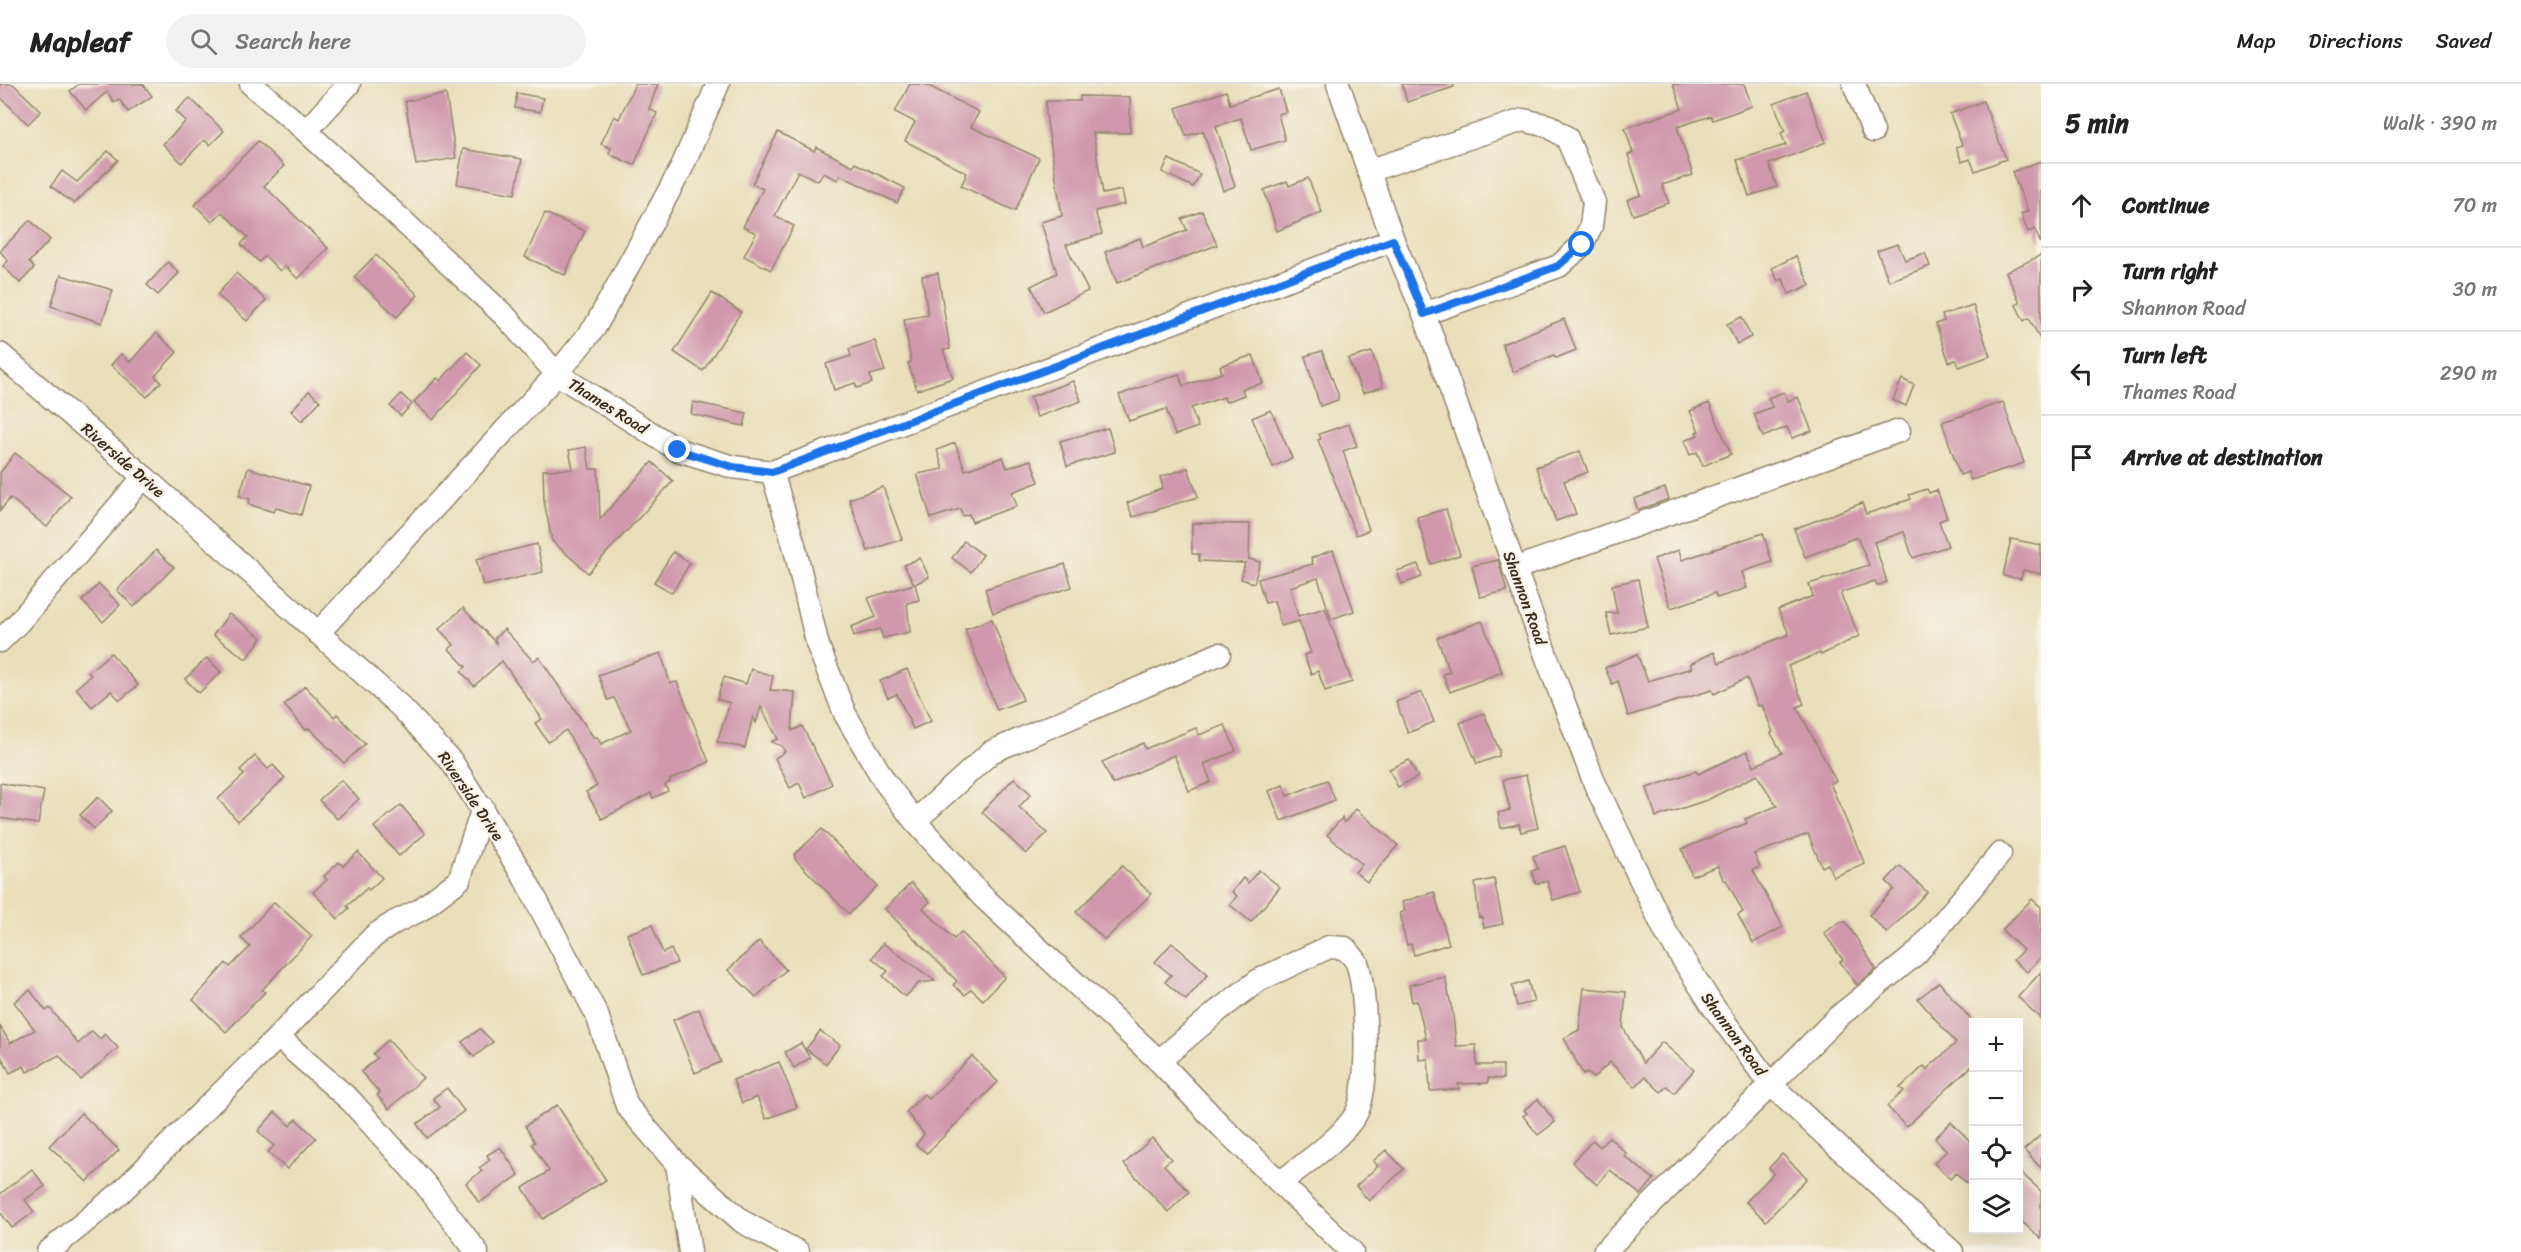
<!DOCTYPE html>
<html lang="en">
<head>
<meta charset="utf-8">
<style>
	:root { --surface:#fff; --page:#f2f2f2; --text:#222; --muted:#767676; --line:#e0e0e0 }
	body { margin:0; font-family:Sriracha,sans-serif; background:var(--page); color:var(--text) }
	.controls { position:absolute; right:18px; bottom:18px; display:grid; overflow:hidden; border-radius:0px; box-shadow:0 6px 24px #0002 }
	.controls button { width:54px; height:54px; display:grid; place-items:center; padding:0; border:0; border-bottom:2px solid var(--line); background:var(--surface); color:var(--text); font:30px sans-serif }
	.stop { position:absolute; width:18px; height:18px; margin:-14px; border:4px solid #1a73e8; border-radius:50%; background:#fff }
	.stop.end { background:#1a73e8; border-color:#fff; box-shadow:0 2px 6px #0008 }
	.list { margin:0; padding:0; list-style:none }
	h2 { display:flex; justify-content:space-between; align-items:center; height:78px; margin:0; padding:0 24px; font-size:26px }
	h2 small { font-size:20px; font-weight:400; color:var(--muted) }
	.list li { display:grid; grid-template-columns:39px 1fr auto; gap:18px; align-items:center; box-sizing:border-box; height:84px; padding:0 24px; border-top:2px solid var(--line) }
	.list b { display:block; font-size:22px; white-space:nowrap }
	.list p { margin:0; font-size:20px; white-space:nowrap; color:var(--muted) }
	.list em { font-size:20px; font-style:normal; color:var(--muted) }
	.icon { flex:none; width:33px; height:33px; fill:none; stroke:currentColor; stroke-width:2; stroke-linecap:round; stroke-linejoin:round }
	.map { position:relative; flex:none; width:2041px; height:1168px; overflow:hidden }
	header { display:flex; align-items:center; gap:36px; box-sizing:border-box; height:84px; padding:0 30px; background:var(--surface); border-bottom:2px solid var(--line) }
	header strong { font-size:28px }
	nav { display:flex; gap:33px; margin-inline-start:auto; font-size:21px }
	.search { width:420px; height:54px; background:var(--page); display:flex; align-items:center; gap:15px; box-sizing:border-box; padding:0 21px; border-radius:33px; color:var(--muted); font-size:22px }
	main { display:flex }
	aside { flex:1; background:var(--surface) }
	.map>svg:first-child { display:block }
	.building { fill:#cf98ac }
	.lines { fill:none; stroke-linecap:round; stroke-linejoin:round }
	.minor-casing { stroke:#92846c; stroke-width:25 }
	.minor { stroke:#fff; stroke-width:22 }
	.route { stroke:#1a73e8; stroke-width:8 }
	.labels { text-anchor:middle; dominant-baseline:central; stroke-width:5; stroke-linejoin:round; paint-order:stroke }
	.street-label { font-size:16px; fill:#3b2a1e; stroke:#f7f3e8 }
</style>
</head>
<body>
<header>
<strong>Mapleaf</strong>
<div class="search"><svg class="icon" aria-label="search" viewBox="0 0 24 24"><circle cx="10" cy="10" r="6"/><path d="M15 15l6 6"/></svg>Search here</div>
<nav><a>Map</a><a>Directions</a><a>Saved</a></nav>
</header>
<main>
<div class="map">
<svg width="2041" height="1168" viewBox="0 0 2041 1168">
	<rect width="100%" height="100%" fill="#f7f3e8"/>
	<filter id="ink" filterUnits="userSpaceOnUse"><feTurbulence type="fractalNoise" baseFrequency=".0167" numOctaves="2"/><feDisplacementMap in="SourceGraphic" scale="12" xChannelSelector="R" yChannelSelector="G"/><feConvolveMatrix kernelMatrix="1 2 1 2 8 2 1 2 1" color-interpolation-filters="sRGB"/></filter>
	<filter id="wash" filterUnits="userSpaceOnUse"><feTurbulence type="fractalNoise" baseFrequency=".008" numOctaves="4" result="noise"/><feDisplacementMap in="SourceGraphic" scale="24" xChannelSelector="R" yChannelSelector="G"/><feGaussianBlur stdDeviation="1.35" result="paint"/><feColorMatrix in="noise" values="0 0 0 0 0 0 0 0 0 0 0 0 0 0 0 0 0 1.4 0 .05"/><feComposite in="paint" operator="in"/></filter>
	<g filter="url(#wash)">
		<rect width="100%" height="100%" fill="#e9dfba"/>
		<g id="blocks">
			<g class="building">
				<polygon points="0,0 13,0 41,27 28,40 0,13"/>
				<polygon points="79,0 143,0 152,12 128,28 119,15 114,18 107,8 86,26 70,7"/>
				<polygon points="635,0 658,0 649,25 657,29 634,81 609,70 611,64 601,60 614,32 619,35"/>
				<polygon points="910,0 925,0 979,28 971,43 1039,74 1015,127 961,102 967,89 905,57 915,38 895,28"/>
				<polygon points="1402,0 1453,0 1454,3 1407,18"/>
				<polygon points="1673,0 1744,0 1752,22 1713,36 1711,32 1677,43 1693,91 1662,101 1669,119 1633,131 1627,116 1641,111 1628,71 1633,69 1625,44 1682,25"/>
				<polygon points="1279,5 1286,28 1278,30 1285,56 1251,66 1241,34 1216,42 1235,102 1223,107 1203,47 1186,52 1176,24 1226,7 1230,20"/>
				<polygon points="1806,7 1826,58 1769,80 1777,103 1749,112 1737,76 1786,61 1781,49 1785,47 1774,20"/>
				<polygon points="517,9 543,14 540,28 515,24"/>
				<polygon points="446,10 456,74 416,81 405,17"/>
				<polygon points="1080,12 1130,13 1130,49 1093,49 1103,110 1122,106 1125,120 1095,127 1102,150 1066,161 1088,207 1044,228 1031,202 1057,189 1041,138 1062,132 1046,31 1046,17 1080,17"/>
				<polygon points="190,14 224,47 210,61 204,56 182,79 163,60 186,37 176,27"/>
				<polygon points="1983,17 2006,75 1975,87 1970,75 1962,78 1956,63 1962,61 1950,30"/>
				<polygon points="778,48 814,67 816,63 853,82 855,79 905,104 897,119 840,91 838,96 823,89 818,97 798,87 775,132 794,142 771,186 744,172 756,149 743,143 763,105 752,100"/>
				<polygon points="258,57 284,82 264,102 328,164 298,195 285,182 280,187 265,172 259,178 241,160 248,153 222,128 212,138 195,121"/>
				<polygon points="463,65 522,75 515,110 457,100"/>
				<polygon points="108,67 118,76 74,120 51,102 62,87 77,98"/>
				<polygon points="1169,75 1200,90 1193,103 1162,88"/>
				<polygon points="2041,77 2041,158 2040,158 2035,145 2028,148 2021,130 2028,127 2012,88"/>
				<polygon points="1308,94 1322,128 1277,147 1264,106 1287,97 1289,102"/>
				<polygon points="1202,127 1217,161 1117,199 1105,168 1140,154 1143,163 1187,146 1182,135"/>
				<polygon points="545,129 585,147 565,191 525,173"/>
				<polygon points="30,136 50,156 29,178 34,184 20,199 3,182 8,177 0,167"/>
				<polygon points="1898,160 1905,176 1925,169 1930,182 1889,197 1877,167"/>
				<polygon points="376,171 418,211 397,233 354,193"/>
				<polygon points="2041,171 2041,257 2029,234 2024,237 2016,221 2020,218 2006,188"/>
				<polygon points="1796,172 1810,201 1789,210 1783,195 1778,197 1772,184"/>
				<polygon points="168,178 179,189 158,211 147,201"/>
				<polygon points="236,189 266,216 247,237 217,211"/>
				<polygon points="938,189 950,265 943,266 953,294 917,306 908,279 911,278 904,235 928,231 922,192"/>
				<polygon points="61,191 113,206 102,239 51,222"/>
				<polygon points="712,209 741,228 703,287 674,268"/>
				<polygon points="1973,221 1990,272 1959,283 1956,276 1949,278 1936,240 1944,237 1942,231"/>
				<polygon points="1742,233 1751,253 1737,260 1727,240"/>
				<polygon points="1564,235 1576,266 1556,274 1554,271 1513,288 1502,260"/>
				<polygon points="156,249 177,268 155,292 161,298 147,313 111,281 121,270 130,278"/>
				<polygon points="875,257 885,287 870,291 872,299 857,304 855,299 834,306 826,280 851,272 849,265"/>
				<polygon points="1322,267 1338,310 1338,316 1320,322 1305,272"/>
				<polygon points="467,268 481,281 433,336 414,318 437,294 440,297"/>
				<polygon points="1372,268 1383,303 1363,309 1348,275"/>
				<polygon points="1253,271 1263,299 1242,305 1244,311 1226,318 1224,313 1191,324 1198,343 1175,351 1166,325 1129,337 1119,311 1179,290 1183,302 1222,289 1220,282"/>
				<polygon points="1902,295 1914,301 1906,322 1893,316"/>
				<polygon points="1073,297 1081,317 1037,333 1030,313"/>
				<polygon points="309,307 320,317 302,337 291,327"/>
				<polygon points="1784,308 1788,317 1798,313 1812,347 1792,354 1787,343 1763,353 1754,330 1772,323 1768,314"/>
				<polygon points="401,310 412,320 401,332 390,322"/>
				<polygon points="693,318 747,329 744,342 691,330"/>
				<polygon points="2003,318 2024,379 1971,396 1968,388 1960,391 1942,338"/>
				<polygon points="1709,319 1731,370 1703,382 1697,368 1690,371 1684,357 1698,351 1696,348 1699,347 1690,327"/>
				<polygon points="1271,326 1292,374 1273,383 1252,334"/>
				<polygon points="1349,340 1357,362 1343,367 1369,446 1356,451 1318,356 1321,355 1319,350"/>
				<polygon points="1108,344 1115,368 1067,382 1060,357"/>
				<polygon points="955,359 965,386 1003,373 1007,384 1031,376 1039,398 1012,408 1017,422 972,438 969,430 963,432 960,425 931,434 917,390 943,385 937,366"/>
				<polygon points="586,363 590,385 598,385 600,435 652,378 673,397 588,489 552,457 544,417 543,386 573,385 569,366"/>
				<polygon points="1580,367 1588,388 1564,397 1576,430 1556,437 1536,383"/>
				<polygon points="15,369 71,412 47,443 10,414 0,427 0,389"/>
				<polygon points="248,384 309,402 301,431 276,424 274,428 248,420 250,415 239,412"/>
				<polygon points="1188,384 1198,413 1133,433 1127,419 1163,404 1160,393"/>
				<polygon points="883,403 902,455 868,467 849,415"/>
				<polygon points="1665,404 1669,415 1638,426 1634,415"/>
				<polygon points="1927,405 1929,409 1937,406 1947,434 1939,437 1948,462 1913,474 1904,448 1874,458 1887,498 1877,502 1875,497 1842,508 1841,511 1859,552 1821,571 1820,569 1788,582 1804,620 1797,623 1836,697 1830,699 1865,780 1833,793 1828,780 1822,783 1808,750 1754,770 1760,783 1753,786 1783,843 1753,859 1738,831 1743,828 1726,796 1723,796 1718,782 1692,792 1682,765 1747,739 1745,735 1777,722 1757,691 1707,716 1656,733 1647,704 1696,687 1698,690 1747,667 1754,682 1782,669 1771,649 1773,648 1762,621 1758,622 1747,594 1714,610 1712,606 1628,632 1618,597 1612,600 1605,584 1637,570 1648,597 1692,584 1690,580 1714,568 1719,579 1789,550 1778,526 1813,512 1809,500 1869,481 1857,453 1805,473 1794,445 1862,419 1866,430 1911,415 1909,411"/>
				<polygon points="1446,425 1460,471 1431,480 1417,433"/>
				<polygon points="1192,439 1250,440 1249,475 1260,478 1254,499 1241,495 1245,479 1199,477 1199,470 1192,470"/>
				<polygon points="1763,449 1772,478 1742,488 1747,504 1717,514 1715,509 1671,524 1654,475 1679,466 1682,476"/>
				<polygon points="2011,455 2041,461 2041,490 2023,486 2021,495 2003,492"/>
				<polygon points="964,457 983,471 971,488 952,474"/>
				<polygon points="537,460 543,488 483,502 476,475"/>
				<polygon points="156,466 174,483 134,523 117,506"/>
				<polygon points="1333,466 1354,527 1331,535 1318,494 1290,503 1298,532 1325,524 1352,598 1325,607 1318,587 1311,590 1304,571 1311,569 1299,537 1281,542 1274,517 1265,519 1258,495 1313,480 1311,474"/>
				<polygon points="673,468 690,479 672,509 654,498"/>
				<polygon points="920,474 929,493 915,500 919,516 907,519 910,548 883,554 880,545 854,552 851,543 876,533 868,514 914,500 904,481"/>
				<polygon points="1498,476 1507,507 1480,513 1472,482"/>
				<polygon points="1065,480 1072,503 993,529 985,505"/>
				<polygon points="1418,480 1422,493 1402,500 1397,487"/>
				<polygon points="1638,495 1648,543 1611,551 1606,529 1617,529 1612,501"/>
				<polygon points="99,500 120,521 103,538 82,517"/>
				<polygon points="463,524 496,559 495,554 504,545 533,577 539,573 594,654 597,653 601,660 631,646 614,614 608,616 598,591 661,569 670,599 677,598 709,678 669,696 670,698 665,701 668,707 653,714 651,709 602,735 586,708 597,702 566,646 548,658 535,639 542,635 502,577 474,602 461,587 466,583 449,565 454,561 439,545"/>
				<polygon points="229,530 262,554 246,575 213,551"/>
				<polygon points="992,535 1023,616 997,626 965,545"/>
				<polygon points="1482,537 1502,588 1450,608 1443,590 1450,588 1437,554"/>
				<polygon points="111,569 138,601 120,616 111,607 92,623 76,604 91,591 88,588"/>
				<polygon points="207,574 221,588 199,609 185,595"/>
				<polygon points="751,585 773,592 770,606 795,608 792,647 802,642 832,700 806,714 799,699 790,704 775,674 785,668 782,662 771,658 778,655 761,623 756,639 753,632 745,664 717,658 730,619 717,615 724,593 746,600"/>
				<polygon points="907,585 931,637 913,645 897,610 888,614 880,597"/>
				<polygon points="305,602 334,633 337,630 365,660 344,679 309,644 306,646 284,621"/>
				<polygon points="1422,608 1434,638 1408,649 1396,618"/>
				<polygon points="1484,629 1499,666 1499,672 1477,680 1460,639"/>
				<polygon points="1225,641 1236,667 1204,680 1211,698 1189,707 1174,671 1113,700 1102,678 1143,659 1145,665 1196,644 1199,651"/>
				<polygon points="255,672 268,685 273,681 285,694 238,737 218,715 244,691 240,686"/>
				<polygon points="1409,676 1418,693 1398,703 1389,685"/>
				<polygon points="1526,691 1538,744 1521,748 1519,740 1501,744 1498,729 1510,726 1503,696"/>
				<polygon points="1014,694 1031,710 1019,723 1047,749 1026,770 982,728"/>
				<polygon points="341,696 359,715 337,735 319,716"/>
				<polygon points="1327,696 1335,716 1281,737 1269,707 1283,701 1287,712"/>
				<polygon points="0,699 44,707 38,740 0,734"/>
				<polygon points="98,713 112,727 94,745 80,731"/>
				<polygon points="401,721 425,750 399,772 374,743"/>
				<polygon points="1356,725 1398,761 1367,798 1355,788 1362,780 1327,751 1342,734 1344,739"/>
				<polygon points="822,745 877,802 849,830 795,775 795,770"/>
				<polygon points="1565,762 1580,808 1553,816 1547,797 1536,800 1532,787 1538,785 1533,772"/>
				<polygon points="358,768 382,794 369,806 367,804 347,822 349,824 338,835 313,808 327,796 324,792 339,778 343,782"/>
				<polygon points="1122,782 1151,810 1105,856 1076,828"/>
				<polygon points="1900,782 1927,808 1887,849 1869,831 1894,805 1886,797"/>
				<polygon points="1259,786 1280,803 1251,838 1230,821 1237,812 1232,808 1243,794 1248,799"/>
				<polygon points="1494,795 1503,840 1484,844 1482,833 1479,834 1475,799"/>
				<polygon points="911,799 930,818 923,824 954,855 961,848 1005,893 983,916 971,905 965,911 953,901 957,897 885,825"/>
				<polygon points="1434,808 1449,860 1414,871 1411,860 1407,861 1402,843 1403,842 1400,829 1405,827 1402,818"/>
				<polygon points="2032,815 2041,823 2041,873 2027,888 2013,876 2023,866 2002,846"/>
				<polygon points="274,818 312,852 262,906 265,908 226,948 193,916 226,879 230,883 250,863 241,854"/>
				<polygon points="1840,838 1846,838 1876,885 1857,901 1840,878 1843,876 1824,849"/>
				<polygon points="652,841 663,869 671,865 677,879 643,891 627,850"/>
				<polygon points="759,857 786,886 756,913 728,886"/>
				<polygon points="883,859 935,897 919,899 905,913 883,892 888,887 872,874"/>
				<polygon points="1172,859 1208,890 1186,916 1165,898 1171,891 1155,878"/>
				<polygon points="2041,888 2041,935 2018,913"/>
				<polygon points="1445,893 1453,930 1456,962 1476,961 1477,981 1503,981 1503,995 1488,994 1488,999 1458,1000 1459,1005 1430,1007 1428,975 1419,976 1418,955 1426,955 1417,917 1412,918 1409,901"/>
				<polygon points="1528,897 1534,918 1517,922 1512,902"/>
				<polygon points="1939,898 1974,939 1974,980 1906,1043 1887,1022 1904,1007 1900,1004 1924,982 1927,985 1956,959 1918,915"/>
				<polygon points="1584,904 1626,908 1623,943 1643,979 1662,958 1694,986 1674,1009 1667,1002 1661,1008 1645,993 1635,1003 1610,978 1593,994 1587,988 1583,990 1564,954 1579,946"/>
				<polygon points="30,906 46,927 50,924 78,960 92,947 100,955 105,950 118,964 81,996 59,971 27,988 24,982 10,989 0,970 0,942 10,959 35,946 14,918"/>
				<polygon points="699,925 721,978 695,989 673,936"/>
				<polygon points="480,945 493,958 474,973 462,958"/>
				<polygon points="820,947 840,961 826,980 806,965"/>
				<polygon points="388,956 423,994 389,1025 377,1011 380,1009 361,988 377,974 373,970"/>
				<polygon points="801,959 810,974 794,984 785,968"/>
				<polygon points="972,972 998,998 927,1069 916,1061 924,1050 906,1028 924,1010 929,1015"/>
				<polygon points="779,978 797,1023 766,1035 757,1013 742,1019 733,996"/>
				<polygon points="447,1004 464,1027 427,1054 417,1040 440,1023 433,1014"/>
				<polygon points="1538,1015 1555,1038 1538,1051 1523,1032 1527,1029 1524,1026"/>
				<polygon points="557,1021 606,1096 543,1135 523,1104 549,1087 532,1060 535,1058 525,1042"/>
				<polygon points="275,1028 290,1042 296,1035 316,1054 287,1085 268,1068 274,1062 258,1047"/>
				<polygon points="81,1029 119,1066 87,1098 49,1062"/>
				<polygon points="1951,1038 1974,1061 1974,1106 1956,1089 1950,1095 1934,1079 1947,1067 1935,1054"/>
				<polygon points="2041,1051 2041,1084 2024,1066"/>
				<polygon points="1609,1053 1626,1069 1624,1072 1654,1095 1641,1111 1610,1086 1597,1101 1572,1078 1593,1056 1600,1063"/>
				<polygon points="1152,1054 1171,1075 1164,1081 1189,1108 1168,1128 1124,1080"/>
				<polygon points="500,1063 519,1091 479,1119 466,1099 482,1087 479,1084 490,1076 487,1071"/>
				<polygon points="1386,1066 1404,1085 1369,1117 1356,1102 1378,1082 1373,1077"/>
				<polygon points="1782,1070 1807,1094 1766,1137 1746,1118 1774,1089 1769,1084"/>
				<polygon points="32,1085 45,1102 25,1116 34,1128 12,1144 0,1128 0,1110"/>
				<polygon points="2019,1087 2041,1107 2041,1155 2019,1135"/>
			</g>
		</g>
	</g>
	<g filter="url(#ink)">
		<use href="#blocks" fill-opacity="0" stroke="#92846c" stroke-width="1.5"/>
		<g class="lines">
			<g class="minor-casing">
				<g id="minor">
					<polyline points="251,0 306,47 506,233 557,290 678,366 733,383 772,388 1393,156"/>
					<polyline points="1338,0 1393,156 1424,230 1548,577 1595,700 1665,847 1712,921 1770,1000 1952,1168"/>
					<polyline points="1854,0 1873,47"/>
					<polyline points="306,47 349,0"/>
					<polyline points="1368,87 1523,36 1549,42 1567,54 1594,118 1591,142 1582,161 1559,182 1424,230"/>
					<polyline points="0,270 144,393 401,623 452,678 524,793 597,931 627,1022 677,1080 743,1138 798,1168"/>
					<polyline points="772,388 794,461 818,562 845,630 885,698 915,737 982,812 1159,977 1221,1042 1352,1168"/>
					<polyline points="1514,485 1899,347"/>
					<polyline points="318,549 557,290 595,243 681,85 718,0"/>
					<polyline points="0,557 18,539 144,393"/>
					<polyline points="915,737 991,668 1219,570"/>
					<polyline points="278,953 351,1017 425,1100 477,1168"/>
					<path d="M1159,977L1219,926L1259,896L1329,863L1345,864C1349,869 1355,874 1357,879C1367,905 1370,1006 1356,1030C1342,1054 1304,1080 1281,1098"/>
					<polyline points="677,1080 690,1168"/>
					<polyline points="48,1168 120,1109 278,953 374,852 395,838 420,826 459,796 483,724"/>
					<polyline points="1604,1168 1838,933 1916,870 2000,770"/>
				</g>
			</g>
			<use href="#minor" class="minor"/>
		</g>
	</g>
	<g class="lines" filter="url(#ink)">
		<polyline class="route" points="678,366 733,383 772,388 1393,156 1424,230 1558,182 1582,161"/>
	</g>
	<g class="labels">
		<g class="street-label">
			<text transform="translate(608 322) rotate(32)">Thames Road</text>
			<text transform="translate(123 376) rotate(41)">Riverside Drive</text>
			<text transform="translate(1525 514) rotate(70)">Shannon Road</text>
			<text transform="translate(471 712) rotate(56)">Riverside Drive</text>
			<text transform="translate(1734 950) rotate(54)">Shannon Road</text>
		</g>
	</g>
</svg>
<div class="controls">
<button>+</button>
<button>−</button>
<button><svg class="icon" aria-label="locate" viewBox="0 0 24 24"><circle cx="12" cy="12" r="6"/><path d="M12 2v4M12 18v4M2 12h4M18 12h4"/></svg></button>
<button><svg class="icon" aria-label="layers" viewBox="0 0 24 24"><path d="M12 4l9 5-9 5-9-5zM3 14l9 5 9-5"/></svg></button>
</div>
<div class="stop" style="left:1582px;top:161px"></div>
<div class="stop end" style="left:678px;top:366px"></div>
</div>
<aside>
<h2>5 min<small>Walk · 390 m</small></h2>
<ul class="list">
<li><svg class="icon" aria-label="ahead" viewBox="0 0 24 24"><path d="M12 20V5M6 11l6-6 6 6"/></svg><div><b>Continue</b></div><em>70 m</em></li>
<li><svg class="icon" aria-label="right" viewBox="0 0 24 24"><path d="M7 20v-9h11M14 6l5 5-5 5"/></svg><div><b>Turn right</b><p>Shannon Road</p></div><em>30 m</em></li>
<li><svg class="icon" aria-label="left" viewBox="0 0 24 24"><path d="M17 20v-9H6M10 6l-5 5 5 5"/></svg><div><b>Turn left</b><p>Thames Road</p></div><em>290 m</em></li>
<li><svg class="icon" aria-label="arrive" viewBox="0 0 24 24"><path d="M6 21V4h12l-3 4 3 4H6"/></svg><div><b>Arrive at destination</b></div></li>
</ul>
</aside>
</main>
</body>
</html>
